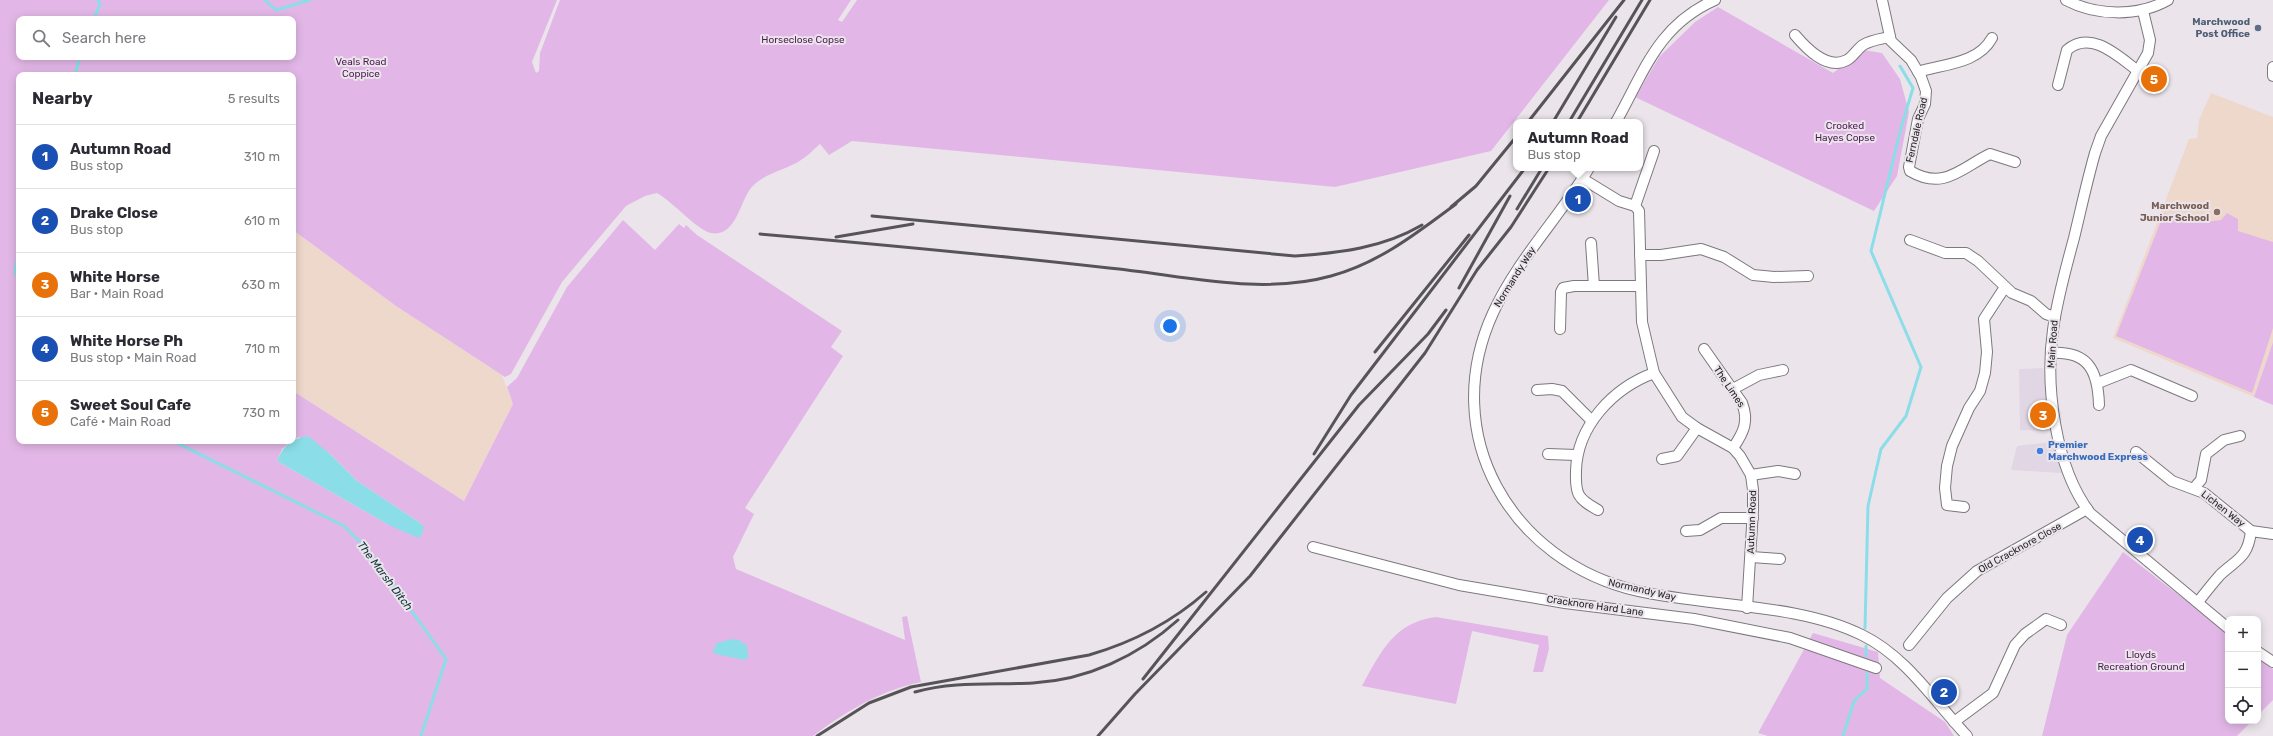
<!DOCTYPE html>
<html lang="en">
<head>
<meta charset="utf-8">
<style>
	:root { --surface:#fff; --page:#f2f2f3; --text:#2b2b33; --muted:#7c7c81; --line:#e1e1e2; --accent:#2563eb }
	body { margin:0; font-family:Rubik,sans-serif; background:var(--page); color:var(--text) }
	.controls { position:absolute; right:12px; bottom:12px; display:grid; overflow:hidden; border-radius:8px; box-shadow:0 2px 10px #0003 }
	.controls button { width:36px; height:36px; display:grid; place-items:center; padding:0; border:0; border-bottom:1px solid var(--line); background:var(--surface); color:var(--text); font:20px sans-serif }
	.you { position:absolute; left:1170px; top:326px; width:14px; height:14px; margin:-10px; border:3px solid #fff; border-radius:50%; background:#1a73e8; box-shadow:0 0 0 6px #1a73e833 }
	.badge { display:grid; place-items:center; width:26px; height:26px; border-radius:50%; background:var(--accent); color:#fff; font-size:13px; font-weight:700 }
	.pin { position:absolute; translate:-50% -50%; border:2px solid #fff; box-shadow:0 1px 4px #0006 }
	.popup { position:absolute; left:1513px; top:119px; width:130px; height:52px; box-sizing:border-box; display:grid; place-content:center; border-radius:8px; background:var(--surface); filter:drop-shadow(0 1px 3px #0005); font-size:13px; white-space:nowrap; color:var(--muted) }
	.popup b { font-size:15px; color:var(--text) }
	.popup::after { content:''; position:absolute; left:50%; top:100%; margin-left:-8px; border:8px solid transparent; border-top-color:var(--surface) }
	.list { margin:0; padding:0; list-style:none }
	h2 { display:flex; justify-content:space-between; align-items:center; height:52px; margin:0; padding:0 16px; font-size:17px }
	h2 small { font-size:13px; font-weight:400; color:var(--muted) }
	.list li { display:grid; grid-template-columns:26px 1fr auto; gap:12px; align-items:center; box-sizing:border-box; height:64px; padding:0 16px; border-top:1px solid var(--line) }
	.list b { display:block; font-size:15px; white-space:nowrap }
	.list p { margin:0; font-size:13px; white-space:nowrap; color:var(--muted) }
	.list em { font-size:13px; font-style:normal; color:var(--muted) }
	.icon { flex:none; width:22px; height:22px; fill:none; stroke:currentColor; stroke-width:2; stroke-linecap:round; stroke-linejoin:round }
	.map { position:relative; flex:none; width:2273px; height:736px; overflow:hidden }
	.search { position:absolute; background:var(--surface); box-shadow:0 2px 10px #0003; left:16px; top:16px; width:280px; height:44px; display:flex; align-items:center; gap:10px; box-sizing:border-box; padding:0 14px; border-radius:8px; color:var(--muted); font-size:15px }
	.panel { position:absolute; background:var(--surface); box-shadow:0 2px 10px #0003; left:16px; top:72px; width:280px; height:372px; border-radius:8px }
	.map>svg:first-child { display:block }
	.built { fill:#e1d6e3 }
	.industrial { fill:#eed8cb }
	.green { fill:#e2b7e7; fill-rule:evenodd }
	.water { fill:#8bdde8 }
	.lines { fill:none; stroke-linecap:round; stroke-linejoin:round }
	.stream { stroke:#8bdde8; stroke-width:3 }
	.minor-casing { stroke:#7d787e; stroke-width:12 }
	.minor { stroke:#fff; stroke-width:10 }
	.rail { stroke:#575457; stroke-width:3 }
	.service-dot { fill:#5c6f8a; stroke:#ebe5eb; stroke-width:1.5 }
	.education-dot { fill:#8d6e63; stroke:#ebe5eb; stroke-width:1.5 }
	.shop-dot { fill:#3f7fe0; stroke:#ebe5eb; stroke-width:1.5 }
	.labels { text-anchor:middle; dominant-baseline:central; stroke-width:4; stroke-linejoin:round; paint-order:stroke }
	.service-label { font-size:10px; font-weight:bold; fill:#4e5e75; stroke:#ebe5eb; text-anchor:end }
	.park-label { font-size:10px; fill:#4e1b55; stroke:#ebe5eb }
	.street-label { font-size:10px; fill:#282628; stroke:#ebe5eb }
	.education-label { font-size:10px; font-weight:bold; fill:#785e54; stroke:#ebe5eb; text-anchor:end }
	.shop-label { font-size:10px; font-weight:bold; fill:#366cbe; stroke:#ebe5eb; text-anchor:start }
	.water-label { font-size:11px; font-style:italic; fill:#083237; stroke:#ebe5eb }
</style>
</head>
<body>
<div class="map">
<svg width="2273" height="736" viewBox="0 0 2273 736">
	<rect width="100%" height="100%" fill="#ebe5eb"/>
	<g class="built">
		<polygon points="2043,368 2050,431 2020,430 2019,369"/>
		<polygon points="2053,442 2062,473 2011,470 2017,446"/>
	</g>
	<g class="industrial">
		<polygon points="2211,93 2273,117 2273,342 2254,397 2113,338 2189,139 2197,138 2199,120"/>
		<polygon points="293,230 396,306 502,375 513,404 464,501 293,391"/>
	</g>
	<g class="green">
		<path d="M0,0H557L532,62L536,73L539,71L540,53L560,0H851L838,20L842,22L857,0H1609L1491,151L1335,187L852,141L829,155L820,144C814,149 808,156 801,160C785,171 765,172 751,188C740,201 736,238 711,233C697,230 673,202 657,193L645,196L626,206L562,282L511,374L505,377L396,306L293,230V75H19V441H292L282,449L277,461L389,525L420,523L357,481L329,453L299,437L293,440V391L464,501L513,404L507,387L517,378L567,287L623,220L655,250L679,224L684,228L686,225L697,235L842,331L831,347L843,356L745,508L754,514L733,557L736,569L905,640L902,617L907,616L921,682C881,690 845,712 813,736H0ZM19,19H293V57H19Z"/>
		<polygon points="1718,7 1833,73 1863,50 1882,53 1900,79 1909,112 1897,176 1874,211 1635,97 1660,56 1695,22"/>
		<polygon points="2164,213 2197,223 2221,220 2227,213 2238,219 2238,231 2273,242 2273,328 2252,393 2116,336"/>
		<polygon points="2273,342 2273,405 2254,397"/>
		<polygon points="2123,552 2228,633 2228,721 2252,721 2237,736 2042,736 2067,635"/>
		<path d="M1436,617L1548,636L1549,649L1543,672H1533L1539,645L1472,631L1456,704L1362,686C1380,653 1394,622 1436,617Z"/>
		<polygon points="1813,633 1878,652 1880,678 1945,722 1954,736 1768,736 1758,733"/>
		<polygon points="2258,657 2273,669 2273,700 2258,715"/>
	</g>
	<g class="water">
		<path d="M308,436L329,453L357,481L420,523L424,527L421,536L418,538L389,525L277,461C283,446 292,438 308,436Z"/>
		<polygon points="732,639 739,640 747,646 748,657 745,660 715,654 713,651 717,643"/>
	</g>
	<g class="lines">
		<g class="stream">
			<polyline points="265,0 276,10 310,0"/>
			<polyline points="94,19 100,4 98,0"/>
			<polyline points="75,75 80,57"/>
			<polyline points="19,251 15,271 19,281"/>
			<polyline points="173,441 344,526 368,550 446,659 421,736"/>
			<polyline points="1865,628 1868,506 1881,449 1906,416 1921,367 1871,251 1901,128 1913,88 1900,66"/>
			<polyline points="1866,646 1866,656"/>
			<polyline points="1843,736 1854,701 1867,689 1867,673"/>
		</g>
		<g class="minor-casing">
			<g id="minor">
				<path d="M1882,0L1891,41L1911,60L1921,77L1926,91L1925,104L1918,119L1909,167L1910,171C1944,191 1961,168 1990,154L2015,162"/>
				<path d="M2066,0C2096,16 2138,17 2168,0"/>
				<path d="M2143,11L2150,40L2148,53L2101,136L2095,153C2087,181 2081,209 2074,238C2066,268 2057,299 2053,330C2045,386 2055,467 2090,513L2228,628"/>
				<path d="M1795,35C1806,48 1827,71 1847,60C1853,57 1857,49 1863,45C1871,40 1881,39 1890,37"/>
				<polyline points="2273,67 2273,76"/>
				<path d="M1918,72C1943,64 1978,64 1992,38"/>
				<path d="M2058,85L2067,50C2091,29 2119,57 2138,71"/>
				<path d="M1616,122C1644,72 1658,25 1715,0"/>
				<path d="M1589,168C1559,218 1517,260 1493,313C1437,435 1511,562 1638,591C1709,607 1798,603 1862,635C1907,657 1934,701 1967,736"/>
				<polyline points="1583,179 1619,201 1635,206 1639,211 1642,322 1654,373 1682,417 1697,428 1733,448 1740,456 1751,475 1753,490 1753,510 1747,608"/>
				<polyline points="1635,206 1654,151"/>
				<polyline points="1910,240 1945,253 1966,253 1978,261 2012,293 2031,301 2046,314 2055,317"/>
				<polyline points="1591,243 1594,286"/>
				<polyline points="1640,255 1661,255 1701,249 1724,257 1753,275 1774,277 1808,276"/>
				<polyline points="1560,329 1561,292 1563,288 1574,286 1640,286"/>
				<path d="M1704,349L1742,403C1749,421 1744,432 1733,448"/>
				<path d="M2051,353C2088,351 2098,370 2099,405"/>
				<polyline points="2098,383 2131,370 2192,396"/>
				<polyline points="1733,389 1759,375 1783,370"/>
				<polyline points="1537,390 1552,389 1562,391 1591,420"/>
				<polyline points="2136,452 2172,481 2204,493 2251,531"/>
				<polyline points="1548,454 1576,455"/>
				<polyline points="1662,459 1677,456 1697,428"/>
				<polyline points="1751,475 1778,471 1795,474"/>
				<polyline points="2194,488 2201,480 2206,454 2224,440 2240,436"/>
				<polyline points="1964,507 1947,505 1945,488 1947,466 1952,446 1969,408 1980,391 1985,373 1987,352 1984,319 2005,287"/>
				<path d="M1598,510C1591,506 1583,502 1579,495C1575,488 1576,478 1576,471C1577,426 1613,388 1654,373"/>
				<polyline points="1686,531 1700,530 1721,518 1753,518"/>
				<polyline points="1313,547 1459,585 1565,603 1694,619 1790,638 1876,668"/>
				<polyline points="1751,557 1780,559"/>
				<path d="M2198,602C2205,593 2212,584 2220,575C2237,559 2248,558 2251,531L2273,534"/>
				<polyline points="1909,645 1947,598 1977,571 2087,509"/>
				<polyline points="2258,652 2273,662"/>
				<polyline points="1954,722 1993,693 2015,645 2025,634 2046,619 2061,625"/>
			</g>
		</g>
		<use href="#minor" class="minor"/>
		<g class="rail">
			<polyline points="1528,122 1624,0"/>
			<polyline points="1553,122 1616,17"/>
			<polyline points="1569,122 1642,0"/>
			<polyline points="1577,122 1650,0"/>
			<polyline points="1451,207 1476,186 1516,137"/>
			<polyline points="1517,209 1542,168"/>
			<path d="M872,216L1295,256C1339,253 1383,248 1422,225"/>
			<path d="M760,234C876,244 993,255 1109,268C1182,275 1259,296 1331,276C1379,263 1417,233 1456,204"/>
			<polyline points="836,237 913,224"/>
			<polyline points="1459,288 1510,196"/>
			<polyline points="1375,352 1469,235"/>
			<polyline points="1314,454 1351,395 1525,168"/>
			<polyline points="1143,679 1359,405 1428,334 1446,310"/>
			<path d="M915,692C954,681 993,685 1033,683C1087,680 1138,656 1178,620"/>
			<path d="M817,736L869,703L911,687L1089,655C1134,642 1171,623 1206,592"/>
			<polyline points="1098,736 1135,694 1250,576 1425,353 1477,270 1511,227 1549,168"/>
		</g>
	</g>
	<circle class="service-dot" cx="2258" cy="28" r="4"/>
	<circle class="education-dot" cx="2217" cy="212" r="4"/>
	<circle class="shop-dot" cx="2040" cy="451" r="4"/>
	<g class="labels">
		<g class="service-label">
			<text x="2250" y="22">Marchwood<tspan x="2250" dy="12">Post Office</tspan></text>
		</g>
		<g class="park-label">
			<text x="803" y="40">Horseclose Copse</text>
			<text x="361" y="62">Veals Road<tspan x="361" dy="12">Coppice</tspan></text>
			<text x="1845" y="126">Crooked<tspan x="1845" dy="12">Hayes Copse</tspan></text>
			<text x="2141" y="655">Lloyds<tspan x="2141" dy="12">Recreation Ground</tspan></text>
		</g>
		<g class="street-label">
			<text transform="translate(1917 130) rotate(-77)">Ferndale Road</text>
			<text transform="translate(1515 277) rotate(-58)">Normandy Way</text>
			<text transform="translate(2053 344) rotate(-86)">Main Road</text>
			<text transform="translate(1729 387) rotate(56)">The Limes</text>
			<text transform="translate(2223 509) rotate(38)">Lichen Way</text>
			<text transform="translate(1752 522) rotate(-88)">Autumn Road</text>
			<text transform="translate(2020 548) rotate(-29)">Old Cracknore Close</text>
			<text transform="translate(1642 590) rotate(13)">Normandy Way</text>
			<text transform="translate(1595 606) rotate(8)">Cracknore Hard Lane</text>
		</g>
		<g class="education-label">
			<text x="2209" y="206">Marchwood<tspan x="2209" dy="12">Junior School</tspan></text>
		</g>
		<g class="shop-label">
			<text x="2048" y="445">Premier<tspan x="2048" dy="12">Marchwood Express</tspan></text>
		</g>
		<g class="water-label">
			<text transform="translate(385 576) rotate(53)">The Marsh Ditch</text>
		</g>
	</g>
</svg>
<div class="controls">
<button>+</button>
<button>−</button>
<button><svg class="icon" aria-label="locate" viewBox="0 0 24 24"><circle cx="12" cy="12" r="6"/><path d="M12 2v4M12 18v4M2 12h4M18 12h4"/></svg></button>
</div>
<div class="you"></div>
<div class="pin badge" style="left:1578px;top:199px;background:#1a4fb4">1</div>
<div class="popup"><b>Autumn Road</b>Bus stop</div>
<div class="pin badge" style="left:1944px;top:692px;background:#1a4fb4">2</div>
<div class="pin badge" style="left:2043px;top:415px;background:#e8710a">3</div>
<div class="pin badge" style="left:2140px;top:540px;background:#1a4fb4">4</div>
<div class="pin badge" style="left:2154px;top:79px;background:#e8710a">5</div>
<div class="search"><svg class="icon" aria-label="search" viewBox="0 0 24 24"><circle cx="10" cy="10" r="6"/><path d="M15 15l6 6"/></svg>Search here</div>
<section class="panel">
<h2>Nearby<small>5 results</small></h2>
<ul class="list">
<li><span class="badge" style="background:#1a4fb4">1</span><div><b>Autumn Road</b><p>Bus stop</p></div><em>310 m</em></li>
<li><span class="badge" style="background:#1a4fb4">2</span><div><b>Drake Close</b><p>Bus stop</p></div><em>610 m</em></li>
<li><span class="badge" style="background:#e8710a">3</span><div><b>White Horse</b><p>Bar · Main Road</p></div><em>630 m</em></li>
<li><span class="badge" style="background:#1a4fb4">4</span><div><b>White Horse Ph</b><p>Bus stop · Main Road</p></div><em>710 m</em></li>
<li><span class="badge" style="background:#e8710a">5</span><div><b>Sweet Soul Cafe</b><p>Café · Main Road</p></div><em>730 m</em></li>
</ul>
</section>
</div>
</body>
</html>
